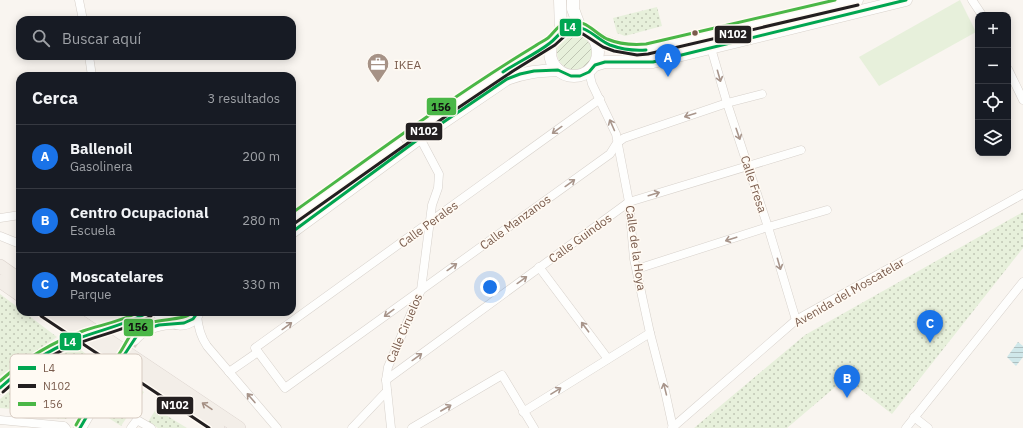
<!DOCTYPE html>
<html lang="es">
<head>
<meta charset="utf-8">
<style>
	:root { --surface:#171b24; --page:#242831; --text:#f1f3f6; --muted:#9ea1a6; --line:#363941; --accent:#1a73e8 }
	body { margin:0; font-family:"IBM Plex Sans",sans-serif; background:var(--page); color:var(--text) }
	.controls { position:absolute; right:12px; top:12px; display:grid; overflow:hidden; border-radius:8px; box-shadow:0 2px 10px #0003 }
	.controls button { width:36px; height:36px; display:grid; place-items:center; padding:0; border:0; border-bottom:1px solid var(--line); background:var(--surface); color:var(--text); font:20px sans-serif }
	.you { position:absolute; left:490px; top:287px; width:14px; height:14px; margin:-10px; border:3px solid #fff; border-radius:50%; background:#1a73e8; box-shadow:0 0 0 6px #1a73e833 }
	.badge { display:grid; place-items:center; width:26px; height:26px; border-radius:50%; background:var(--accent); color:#fff; font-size:13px; font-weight:700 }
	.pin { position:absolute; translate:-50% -33px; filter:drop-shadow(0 1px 2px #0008) }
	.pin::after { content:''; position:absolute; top:21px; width:14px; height:12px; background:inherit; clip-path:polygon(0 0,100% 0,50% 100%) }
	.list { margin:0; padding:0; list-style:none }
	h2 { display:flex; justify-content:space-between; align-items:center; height:52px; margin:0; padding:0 16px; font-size:17px }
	h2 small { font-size:13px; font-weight:400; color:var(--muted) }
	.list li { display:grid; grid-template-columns:26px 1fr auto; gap:12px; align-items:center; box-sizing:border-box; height:64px; padding:0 16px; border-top:1px solid var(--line) }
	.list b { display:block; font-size:15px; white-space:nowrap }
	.list p { margin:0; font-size:13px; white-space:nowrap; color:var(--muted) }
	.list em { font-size:13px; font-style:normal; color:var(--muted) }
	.icon { flex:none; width:22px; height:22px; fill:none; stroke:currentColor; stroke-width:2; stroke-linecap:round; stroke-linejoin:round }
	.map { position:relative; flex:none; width:1023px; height:428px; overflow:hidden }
	.search { position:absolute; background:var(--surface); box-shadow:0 2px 10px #0003; left:16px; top:16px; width:280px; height:44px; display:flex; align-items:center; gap:10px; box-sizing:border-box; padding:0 14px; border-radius:12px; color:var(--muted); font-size:15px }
	.panel { position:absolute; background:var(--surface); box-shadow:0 2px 10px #0003; left:16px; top:72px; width:280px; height:244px; border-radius:12px }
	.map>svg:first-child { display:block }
	.park { fill:url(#park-dots) }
	.garden { fill:url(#garden-furrows) }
	.pitch { fill:#e7f0db }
	.water { fill:url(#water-rules) }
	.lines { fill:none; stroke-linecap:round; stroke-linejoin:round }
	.secondary-tunnel { stroke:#d9cfc7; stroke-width:12; stroke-dasharray:12 6; stroke-linecap:butt }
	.street-casing { stroke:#d7d1cb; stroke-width:9 }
	.secondary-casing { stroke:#d9d2cb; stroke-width:13 }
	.primary-casing { stroke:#dad1cc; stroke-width:14 }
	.street { stroke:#fefefd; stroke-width:8 }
	.secondary { stroke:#fefefd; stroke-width:12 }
	.primary { stroke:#f3eee8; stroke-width:13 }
	.bus-1-casing { stroke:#fffaf3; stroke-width:6 }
	.bus-2-casing { stroke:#fffaf3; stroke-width:6 }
	.bus-3-casing { stroke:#fffaf3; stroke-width:6 }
	.bus-1 { stroke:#00a651; stroke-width:3 }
	.bus-2 { stroke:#231f20; stroke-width:3 }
	.bus-3 { stroke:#4ab747; stroke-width:3 }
	.oneway { stroke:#a8958b }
	.oneway2 { stroke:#a48f83 }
	.bus-dot { fill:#7a5c4d; stroke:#fffaf3; stroke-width:1.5 }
	.labels { text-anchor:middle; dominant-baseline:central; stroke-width:3; stroke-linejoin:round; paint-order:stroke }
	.poi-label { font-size:12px; fill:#7a5c4d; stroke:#fffaf3; text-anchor:start }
	.street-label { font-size:12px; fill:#7a5c4d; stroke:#fffaf3 }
	.key { fill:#fffaf3; stroke:#d7cbc1; stroke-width:1 }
	.key-label { font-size:11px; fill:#7a5c4d }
	.line-badge { stroke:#fffaf3; stroke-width:1.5 }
	.badge-label { font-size:11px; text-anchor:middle; font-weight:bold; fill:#fff }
	.pale-badge-label { font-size:11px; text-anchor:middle; font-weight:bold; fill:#111 }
</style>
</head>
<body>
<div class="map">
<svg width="1023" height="428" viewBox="0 0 1023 428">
	<defs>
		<pattern id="park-dots" width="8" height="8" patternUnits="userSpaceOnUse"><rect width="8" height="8" fill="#e7f0db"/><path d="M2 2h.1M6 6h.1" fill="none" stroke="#c0c6b4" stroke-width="1.8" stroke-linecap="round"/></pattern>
		<pattern id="garden-furrows" width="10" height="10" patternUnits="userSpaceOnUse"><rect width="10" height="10" fill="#e7f0db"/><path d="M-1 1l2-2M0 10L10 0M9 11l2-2" fill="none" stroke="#c0c6b4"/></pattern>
		<pattern id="water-rules" width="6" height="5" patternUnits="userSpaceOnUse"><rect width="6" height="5" fill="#d0e8ea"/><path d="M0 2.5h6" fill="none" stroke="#aebfc0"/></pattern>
	</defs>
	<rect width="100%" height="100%" fill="#f9f5f0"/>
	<g class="park">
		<polygon points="657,7 662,26 625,36 617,33 613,18"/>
		<polygon points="1023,212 1023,248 892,414 847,379 840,383 787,428 694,428 805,335"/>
		<polygon points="0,294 20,309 20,312 24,312 57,337 0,376"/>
		<polygon points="77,347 108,371 90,379 66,419 43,417 41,411 0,408 0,399 30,374 49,360"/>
		<polygon points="118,376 144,392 121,426 96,410"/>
		<polygon points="156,409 187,428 158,428 148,422"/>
	</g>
	<g class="garden">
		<circle cx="575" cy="52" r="18"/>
		<path d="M168,312H190C183,317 174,318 168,312Z"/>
	</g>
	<polygon class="pitch" points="960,0 976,32 879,86 859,57"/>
	<polygon class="water" points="1018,342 1023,346 1023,357 1016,366 1007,357"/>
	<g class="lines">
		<g class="secondary-tunnel">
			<polyline points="66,343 113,327"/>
			<polyline points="111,375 134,339"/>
		</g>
		<g class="street-casing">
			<g id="street">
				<polyline points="79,0 83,20"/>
				<polyline points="972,0 982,15"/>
				<polyline points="711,48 727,103 768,227 796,320"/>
				<polyline points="89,56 92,76"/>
				<polyline points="1008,69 1023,100"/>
				<polyline points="589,72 592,84 616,134 629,202 634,259 650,333 665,391 673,428"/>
				<polyline points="600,99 255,348 285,388 610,154 617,143 624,138 727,103 762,94"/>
				<polyline points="0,218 20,215"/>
				<polyline points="0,236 20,244"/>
				<polyline points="539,267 608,359"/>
				<polyline points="637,269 768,227 827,210"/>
				<path d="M197,315C198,327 200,336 207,346L277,428"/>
				<polyline points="229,372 258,352"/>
				<polyline points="386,380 629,202 801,150"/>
				<polyline points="523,412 650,333"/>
				<polyline points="914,417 928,428"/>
				<polyline points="0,420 64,426 66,428"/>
				<polyline points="131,428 137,420 151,428"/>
				<polyline points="352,428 387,391"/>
				<polyline points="391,428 386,380 388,367 421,290 432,205 438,188 439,174 420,138"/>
				<polyline points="412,428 502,375 534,428"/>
				<polyline points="672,428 796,320 1023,194"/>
				<polyline points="906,428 1023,282"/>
			</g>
		</g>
		<g class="secondary-casing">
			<g id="secondary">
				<polyline points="560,0 561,31"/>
				<polyline points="573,0 573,9 580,28"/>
				<circle cx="574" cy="52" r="24"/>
				<path d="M594,36C611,46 628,51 647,49L857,0"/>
				<polyline points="595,65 605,62 653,62 906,0"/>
				<polyline points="421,127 510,67 552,41"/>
				<polyline points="292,219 397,145"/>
				<path d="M292,232L420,138L507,79C525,72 538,71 558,70"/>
				<path d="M158,312C167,326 191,329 198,312"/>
				<polyline points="113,327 145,315 149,312"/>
				<path d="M134,339C143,328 157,324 171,323"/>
				<path d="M0,388C20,370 42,354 66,343"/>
				<polyline points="80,428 111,375"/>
			</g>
		</g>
		<g class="primary-casing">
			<g id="primary">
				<polyline points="0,266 20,280"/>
				<polyline points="0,281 20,295"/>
				<polyline points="44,312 218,428"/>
				<polyline points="66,312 239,428"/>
			</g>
		</g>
		<use href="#street" class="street"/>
		<use href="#secondary" class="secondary"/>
		<use href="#primary" class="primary"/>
		<g class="bus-1-casing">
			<g id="bus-1">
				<path d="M503,72C518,62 536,54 550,43C558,37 561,29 572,27C586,25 598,40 610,45C621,49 634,51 646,50"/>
				<polyline points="292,232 420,138 507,79 520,74 534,71 558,70 571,76 580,76 589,72 595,65 605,62 653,62 906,0"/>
				<path d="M0,388C22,368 46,351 74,340C99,330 126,325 149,312"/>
				<polyline points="80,428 111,375 138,334 149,328 159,325 184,323 193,319 198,312"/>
			</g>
		</g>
		<g class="bus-2-casing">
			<g id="bus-2">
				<polyline points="295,223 449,114 513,71 555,45 568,33 575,32 583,34 603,47 614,51 637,55 648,54 858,5"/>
				<polyline points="41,316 209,428"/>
				<path d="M3,392C26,371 50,354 79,343C103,334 129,329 151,316"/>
			</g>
		</g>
		<g class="bus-3-casing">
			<g id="bus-3">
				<path d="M292,213C372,156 451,97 535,46C539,43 544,41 548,38C554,33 558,24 567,23C588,19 591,31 607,39C619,44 634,45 646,44L835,0"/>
				<path d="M0,381C25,359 52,342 83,331C101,325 122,321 139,312"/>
				<path d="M76,425C90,400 105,375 121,351C125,345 129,336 134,330C150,316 184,323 192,312"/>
			</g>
		</g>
		<use href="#bus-1" class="bus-1"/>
		<use href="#bus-2" class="bus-2"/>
		<use href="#bus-3" class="bus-3"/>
	</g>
	<defs><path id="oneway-shaft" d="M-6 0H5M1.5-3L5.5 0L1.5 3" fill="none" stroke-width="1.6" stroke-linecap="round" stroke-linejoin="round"/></defs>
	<g class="oneway">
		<use href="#oneway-shaft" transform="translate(719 76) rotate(74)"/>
		<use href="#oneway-shaft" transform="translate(690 115) rotate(162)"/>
		<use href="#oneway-shaft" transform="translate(612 125) rotate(-114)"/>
		<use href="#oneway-shaft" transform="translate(557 130) rotate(144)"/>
		<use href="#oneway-shaft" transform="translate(738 134) rotate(71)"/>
		<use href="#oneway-shaft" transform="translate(570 183) rotate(-36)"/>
		<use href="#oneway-shaft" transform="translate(654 194) rotate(-17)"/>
		<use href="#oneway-shaft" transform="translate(731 239) rotate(162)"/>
		<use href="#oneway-shaft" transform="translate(779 264) rotate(74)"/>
		<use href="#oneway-shaft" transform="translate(452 267) rotate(-36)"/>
		<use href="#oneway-shaft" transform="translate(522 280) rotate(-36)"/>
		<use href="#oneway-shaft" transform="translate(389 313) rotate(144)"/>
		<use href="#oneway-shaft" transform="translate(287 326) rotate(-36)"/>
		<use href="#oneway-shaft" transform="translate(585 327) rotate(-127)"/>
		<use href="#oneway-shaft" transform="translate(417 357) rotate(-36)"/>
		<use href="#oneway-shaft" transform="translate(665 389) rotate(-104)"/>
		<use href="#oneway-shaft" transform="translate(556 391) rotate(-32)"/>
		<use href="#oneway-shaft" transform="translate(251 398) rotate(-131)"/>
		<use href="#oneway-shaft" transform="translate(446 408) rotate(-30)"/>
	</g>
	<use class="oneway2" href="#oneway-shaft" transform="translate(207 406) rotate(-146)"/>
	<defs>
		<g id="office-pin" transform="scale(1.15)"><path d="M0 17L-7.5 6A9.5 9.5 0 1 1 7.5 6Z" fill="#a69286" stroke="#fffaf3"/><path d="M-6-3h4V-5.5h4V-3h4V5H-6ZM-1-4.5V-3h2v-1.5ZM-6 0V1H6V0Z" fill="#fff"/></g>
	</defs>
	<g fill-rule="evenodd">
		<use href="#office-pin" x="378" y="64"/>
	</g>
	<circle class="bus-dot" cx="695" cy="33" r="3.5"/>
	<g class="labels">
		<g class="poi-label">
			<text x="394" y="64">IKEA</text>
		</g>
		<g class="street-label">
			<text transform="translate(754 184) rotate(72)">Calle Fresa</text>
			<text transform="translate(515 222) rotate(-36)">Calle Manzanos</text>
			<text transform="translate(428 224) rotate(-36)">Calle Perales</text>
			<text transform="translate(580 238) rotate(-36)">Calle Guindos</text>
			<text transform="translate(636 248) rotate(82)">Calle de la Hoya</text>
			<text transform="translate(849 292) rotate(-30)">Avenida del Moscatelar</text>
			<text transform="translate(404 328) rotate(-67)">Calle Ciruelos</text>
		</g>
	</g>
	<rect x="10" y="354" width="132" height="64" rx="6" class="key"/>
	<rect x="18" y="366" width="18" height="4" fill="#00a651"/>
	<rect x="18" y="384" width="18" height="4" fill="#231f20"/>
	<rect x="18" y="402" width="18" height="4" fill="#4ab747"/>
	<g class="key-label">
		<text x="43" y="372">L4</text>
		<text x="43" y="390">N102</text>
		<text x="43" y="408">156</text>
	</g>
	<g class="line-badge">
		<rect x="559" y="18" width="23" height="19" rx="4" fill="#00a651"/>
		<rect x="714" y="25" width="38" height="19" rx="4" fill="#231f20"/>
		<rect x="426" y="97" width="31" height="19" rx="4" fill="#4ab747"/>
		<rect x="405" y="122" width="38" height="19" rx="4" fill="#231f20"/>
		<rect x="123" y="318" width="31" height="19" rx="4" fill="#4ab747"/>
		<rect x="59" y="332" width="23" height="19" rx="4" fill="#00a651"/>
		<rect x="156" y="396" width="38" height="19" rx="4" fill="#231f20"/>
	</g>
	<g class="badge-label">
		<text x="570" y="31">L4</text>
		<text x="733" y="38">N102</text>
		<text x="424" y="135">N102</text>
		<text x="70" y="346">L4</text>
		<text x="175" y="409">N102</text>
	</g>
	<g class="pale-badge-label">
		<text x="441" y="111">156</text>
		<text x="138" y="331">156</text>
	</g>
</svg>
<div class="controls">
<button>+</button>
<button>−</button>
<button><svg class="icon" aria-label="locate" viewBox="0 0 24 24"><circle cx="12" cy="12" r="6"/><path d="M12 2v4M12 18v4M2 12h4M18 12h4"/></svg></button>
<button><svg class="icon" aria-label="layers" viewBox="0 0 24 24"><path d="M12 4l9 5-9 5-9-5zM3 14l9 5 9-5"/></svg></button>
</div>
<div class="you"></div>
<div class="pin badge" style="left:668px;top:77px">A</div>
<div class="pin badge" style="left:847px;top:398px">B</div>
<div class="pin badge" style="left:930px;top:343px">C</div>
<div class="search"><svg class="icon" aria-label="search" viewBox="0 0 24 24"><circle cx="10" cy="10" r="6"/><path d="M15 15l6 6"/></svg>Buscar aquí</div>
<section class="panel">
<h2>Cerca<small>3 resultados</small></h2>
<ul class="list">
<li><span class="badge">A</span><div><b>Ballenoil</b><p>Gasolinera</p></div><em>200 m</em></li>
<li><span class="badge">B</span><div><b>Centro Ocupacional</b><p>Escuela</p></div><em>280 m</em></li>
<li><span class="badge">C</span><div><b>Moscatelares</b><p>Parque</p></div><em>330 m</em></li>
</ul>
</section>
</div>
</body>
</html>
